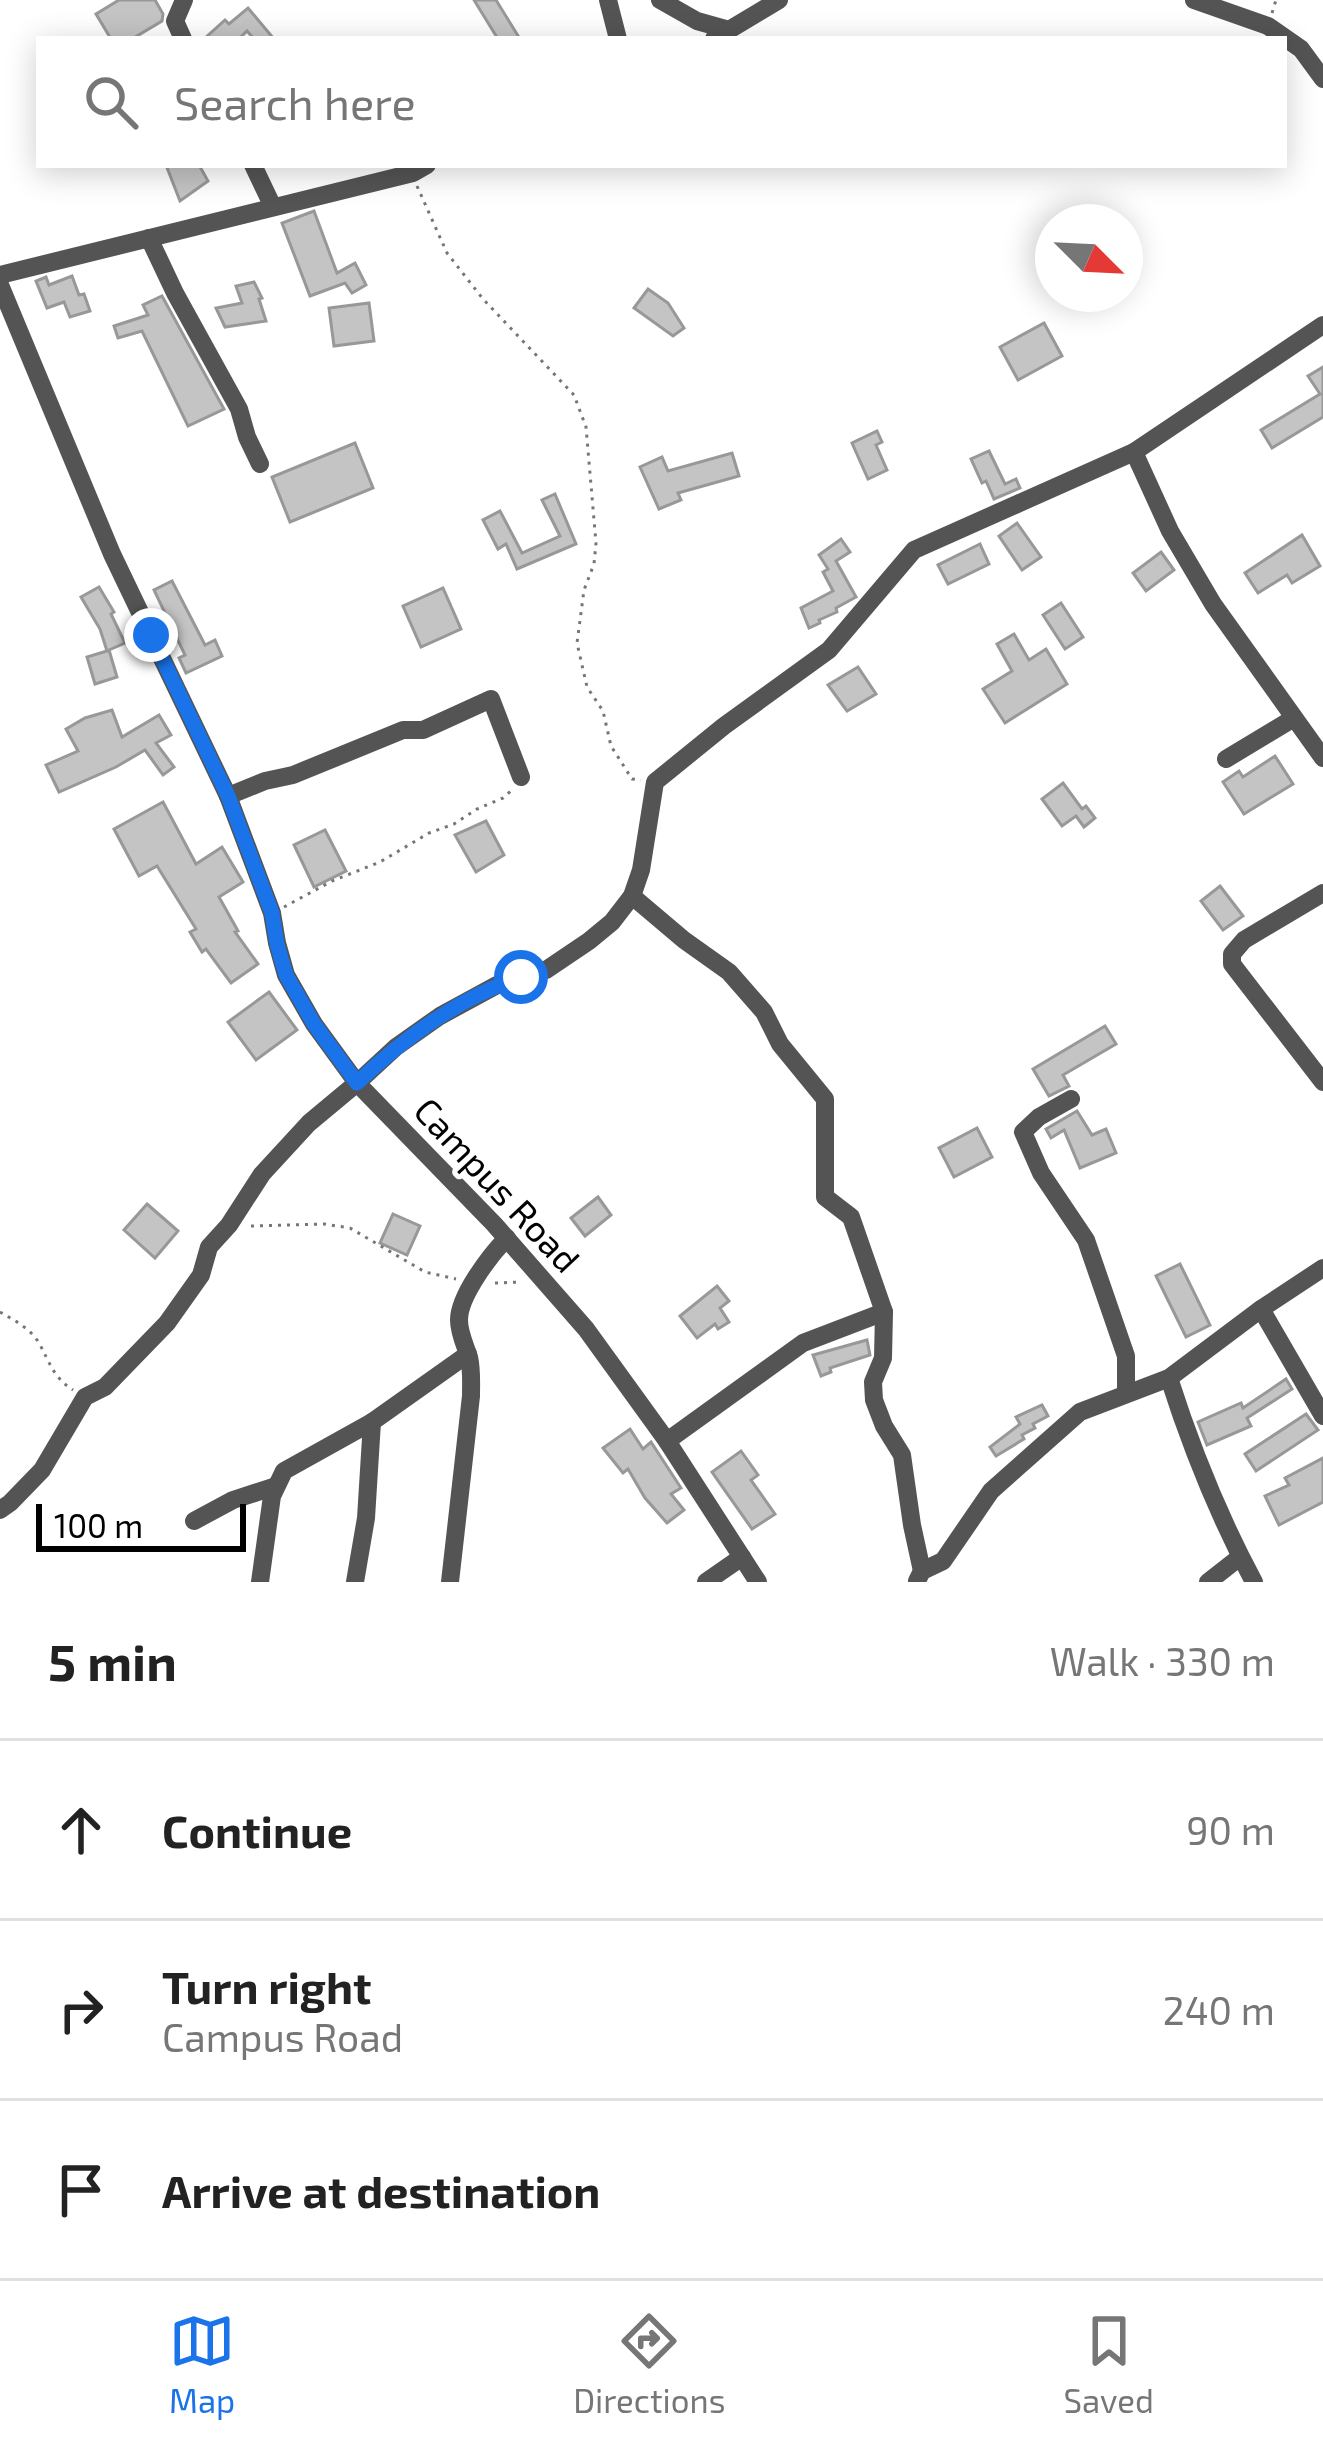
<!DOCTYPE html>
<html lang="en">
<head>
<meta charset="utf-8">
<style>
	:root { --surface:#fff; --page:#f6f6f6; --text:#222; --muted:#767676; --line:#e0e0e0; --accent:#1a73e8 }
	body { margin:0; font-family:"Exo 2",sans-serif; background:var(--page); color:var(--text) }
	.compass { position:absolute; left:1035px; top:204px; width:108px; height:108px; border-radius:50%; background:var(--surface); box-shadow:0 6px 30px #0003; rotate:114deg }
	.scale { position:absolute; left:36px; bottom:30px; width:210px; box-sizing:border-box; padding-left:12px; border:6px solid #000; border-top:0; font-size:33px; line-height:42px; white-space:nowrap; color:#000; -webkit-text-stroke:9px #fff; paint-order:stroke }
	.stop { position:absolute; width:36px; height:36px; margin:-27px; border:9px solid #1a73e8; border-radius:50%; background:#fff }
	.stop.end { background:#1a73e8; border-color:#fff; box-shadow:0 3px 12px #0008 }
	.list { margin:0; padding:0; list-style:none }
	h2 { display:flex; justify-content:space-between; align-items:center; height:156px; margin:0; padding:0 48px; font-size:51px }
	h2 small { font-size:39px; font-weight:400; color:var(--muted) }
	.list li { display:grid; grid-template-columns:78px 1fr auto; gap:36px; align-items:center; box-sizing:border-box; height:180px; padding:0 48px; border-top:3px solid var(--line) }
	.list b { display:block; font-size:45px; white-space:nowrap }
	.list p { margin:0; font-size:39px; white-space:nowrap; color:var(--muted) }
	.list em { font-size:39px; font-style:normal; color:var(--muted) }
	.icon { flex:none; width:66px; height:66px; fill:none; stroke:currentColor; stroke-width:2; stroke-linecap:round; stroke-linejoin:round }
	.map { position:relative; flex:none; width:1323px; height:1582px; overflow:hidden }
	.search { position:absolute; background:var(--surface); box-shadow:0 6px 30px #0003; left:36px; right:36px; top:36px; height:132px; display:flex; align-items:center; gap:30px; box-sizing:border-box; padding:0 42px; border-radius:0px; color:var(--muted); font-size:45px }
	.sheet { height:696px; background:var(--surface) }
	nav { display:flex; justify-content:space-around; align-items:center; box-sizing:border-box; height:168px; border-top:3px solid var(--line); background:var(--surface); font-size:33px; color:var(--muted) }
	nav a { display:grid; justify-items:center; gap:6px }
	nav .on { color:var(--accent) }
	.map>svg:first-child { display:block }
	.building { fill:#c4c4c4; stroke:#989898; stroke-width:3 }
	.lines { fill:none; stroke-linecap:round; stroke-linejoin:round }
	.path { stroke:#767676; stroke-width:3; stroke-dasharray:3 6; stroke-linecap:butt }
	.minor { stroke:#545454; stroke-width:18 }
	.route { stroke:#1a73e8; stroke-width:15 }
	.labels { text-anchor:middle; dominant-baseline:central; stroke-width:10; stroke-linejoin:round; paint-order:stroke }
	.street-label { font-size:36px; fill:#000; stroke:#fff }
</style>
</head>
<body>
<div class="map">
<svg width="1323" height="1582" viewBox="0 0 1323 1582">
	<rect width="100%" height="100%" fill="#fff"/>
	<g class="building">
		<polygon points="119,0 155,0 163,14 162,21 132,39 111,39 96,14"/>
		<polygon points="474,0 496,0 520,39 498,39"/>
		<polygon points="248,8 274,39 254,39 247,31 239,39 204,39 225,20 229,24"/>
		<polygon points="166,165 199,165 208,181 180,201"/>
		<polygon points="314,211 337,273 355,263 366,285 352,293 345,283 310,296 282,223"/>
		<polygon points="72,276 79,295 84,294 90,311 70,317 64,302 47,308 36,281 46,277 49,285"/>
		<polygon points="254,282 262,298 259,299 266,321 225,327 216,308 242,303 236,286"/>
		<polygon points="648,289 668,303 684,328 673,336 634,308"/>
		<polygon points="162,296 224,409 188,426 142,331 118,338 114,326 148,315 143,305"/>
		<polygon points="369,303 374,341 334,346 329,308"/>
		<polygon points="1044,323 1062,356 1018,380 1000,347"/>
		<polygon points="1323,367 1323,417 1272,448 1261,430 1320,394 1308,376"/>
		<polygon points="877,431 882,442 876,445 887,470 868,479 852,443"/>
		<polygon points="355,443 373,488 290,522 272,477"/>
		<polygon points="989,451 1005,484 1016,479 1020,488 994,499 986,481 982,483 971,459"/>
		<polygon points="732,453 739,476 678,493 681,500 659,509 640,467 662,457 668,471"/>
		<polygon points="555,494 576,544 517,569 506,544 498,549 483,520 500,511 522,553 560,536 542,500"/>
		<polygon points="1017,523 1041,557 1022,570 999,536"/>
		<polygon points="1302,535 1320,566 1292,583 1287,575 1258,593 1245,573"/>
		<polygon points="841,539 850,552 836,561 856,597 836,608 837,612 819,620 820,623 809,628 801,608 833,591 823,572 828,569 819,555"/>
		<polygon points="980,544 989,564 948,584 938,565"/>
		<polygon points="1161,552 1174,570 1146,591 1133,573"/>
		<polygon points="172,581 205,645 215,640 222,656 186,673 179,658 185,655 154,590"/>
		<polygon points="99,587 114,612 111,614 125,643 109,650 117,677 95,684 87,657 107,651 100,629 81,597"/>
		<polygon points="443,588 461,629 421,647 403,606"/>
		<polygon points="1061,603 1083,637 1065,649 1043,615"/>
		<polygon points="1014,634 1029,660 1046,649 1067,684 1005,723 983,689 1012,671 997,644"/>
		<polygon points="858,667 876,694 847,711 828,685"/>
		<polygon points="112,710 122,737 159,715 171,735 156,743 174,767 163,775 145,750 116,767 59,792 46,765 78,751 66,729 85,718"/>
		<polygon points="1275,756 1293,784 1244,814 1223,782 1239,771 1243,777"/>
		<polygon points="1063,783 1082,809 1086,806 1095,818 1084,827 1076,816 1062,826 1042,799"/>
		<polygon points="163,802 196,864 222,847 243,882 219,897 238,931 235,932 258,964 231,983 206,949 202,952 190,932 196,929 157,866 139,876 114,829"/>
		<polygon points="486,821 504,855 476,872 455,835"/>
		<polygon points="325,830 346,871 314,887 294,845"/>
		<polygon points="1220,886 1243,916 1223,930 1201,901"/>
		<polygon points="269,992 297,1030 256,1060 228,1022"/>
		<polygon points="1105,1026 1116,1044 1063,1075 1069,1086 1049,1096 1033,1069"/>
		<polygon points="1077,1111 1092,1135 1106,1129 1116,1153 1080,1168 1064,1130 1051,1138 1046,1129"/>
		<polygon points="977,1128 992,1157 954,1177 939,1148"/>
		<polygon points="598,1197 611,1215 585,1236 571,1218"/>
		<polygon points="147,1204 178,1231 155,1258 124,1230"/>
		<polygon points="393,1214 420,1226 407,1255 380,1243"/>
		<polygon points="1180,1264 1210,1325 1186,1337 1156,1276"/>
		<polygon points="717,1286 729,1301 720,1308 729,1322 718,1329 715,1324 697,1338 680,1316"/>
		<polygon points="867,1340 870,1355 830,1368 831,1372 821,1376 813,1355"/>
		<polygon points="1286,1379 1292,1389 1247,1418 1251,1426 1207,1445 1198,1422 1241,1403 1243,1408"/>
		<polygon points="1042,1405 1048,1416 1033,1424 1035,1428 1022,1435 1024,1439 996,1456 990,1447 1020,1424 1016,1417"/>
		<polygon points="1306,1414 1318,1430 1256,1471 1245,1454"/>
		<polygon points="630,1429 643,1449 651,1442 681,1488 671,1494 684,1510 667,1523 645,1498 628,1469 623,1473 603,1448"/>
		<polygon points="741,1451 758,1475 751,1480 775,1514 752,1529 712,1472"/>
		<polygon points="1323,1458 1323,1502 1279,1525 1265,1496 1289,1485 1285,1478"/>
	</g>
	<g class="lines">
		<g class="path">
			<polyline points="1272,13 1276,0"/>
			<polyline points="417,186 447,253 483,299 574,395 586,427 596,543 594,564 584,590 577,643 587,687 603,711 611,746 632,779 641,780"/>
			<polyline points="284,907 332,881 380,862 429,833 454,824 477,809 503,798 514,788"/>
			<polyline points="251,1226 324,1224 350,1228 425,1272 456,1279"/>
			<polyline points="495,1283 521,1282"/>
			<path d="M0,1312C14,1320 31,1329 39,1343C50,1363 53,1377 73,1390"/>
		</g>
		<g class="minor">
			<polyline points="608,0 618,39"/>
			<polyline points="660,0 697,21 729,30"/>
			<polyline points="1194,0 1268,26 1301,49 1323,79"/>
			<polyline points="183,39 175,21 184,0"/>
			<polyline points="714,39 779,0"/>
			<polyline points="253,165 273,207"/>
			<polyline points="149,238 175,293 239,409 247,437 260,464"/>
			<polyline points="0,275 413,173 427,165"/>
			<polyline points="0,285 112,554 228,796 272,913 277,943 286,975 314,1024 357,1083 494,1224 586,1329 667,1441 758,1582"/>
			<polyline points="1134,452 1170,531 1213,604 1323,758"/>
			<polyline points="1226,759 1294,718"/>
			<polyline points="228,796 265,781 293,775 403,730 423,730 491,699 521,777"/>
			<polyline points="1323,893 1244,940 1232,954 1232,964 1323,1082"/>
			<polyline points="632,896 684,940 729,972 764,1012 780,1044 825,1099 825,1197 851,1217 884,1312 883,1358 873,1382 874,1400 884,1426 902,1455 912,1525 922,1571"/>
			<polyline points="1071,1099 1039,1117 1023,1132 1041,1173 1086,1240 1126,1356 1126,1394"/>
			<polyline points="1261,1309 1323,1416"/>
			<path d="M1169,1378C1192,1450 1218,1515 1254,1582"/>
			<polyline points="667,1441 803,1343 884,1312"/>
			<polyline points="0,1510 10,1503 42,1470 85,1397 105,1387 167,1323 201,1275 209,1247 229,1225 262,1174 309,1123 357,1083 396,1047 440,1016 497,985 546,970 589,941 612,922 632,896 641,870 655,782 724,726 829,650 914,550 1134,452 1323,325"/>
			<polyline points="194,1521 233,1500 276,1486"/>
			<polyline points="917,1581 922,1571 943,1561 991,1491 1080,1412 1169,1378 1261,1309 1323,1268"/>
			<polyline points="260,1582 272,1496 284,1471 372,1422 468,1354"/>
			<polyline points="355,1582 366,1518 372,1422"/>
			<path d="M450,1582L471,1396C471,1383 472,1370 469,1357C465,1345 459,1333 459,1320C459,1296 490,1255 507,1238"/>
			<polyline points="706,1582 742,1557"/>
			<polyline points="1208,1582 1240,1557"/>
		</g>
	</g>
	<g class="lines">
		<path class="route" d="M151,635L228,796L272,913L277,944L286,975L314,1024L357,1083C404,1038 458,998 521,977"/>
	</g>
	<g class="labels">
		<g class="street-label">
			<text transform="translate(498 1184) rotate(47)">Campus Road</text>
		</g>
	</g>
</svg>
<svg class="compass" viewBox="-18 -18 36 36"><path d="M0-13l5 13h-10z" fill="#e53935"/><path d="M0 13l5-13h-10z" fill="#767676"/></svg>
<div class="scale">100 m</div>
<div class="stop" style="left:521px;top:977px"></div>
<div class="stop end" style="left:151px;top:635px"></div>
<div class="search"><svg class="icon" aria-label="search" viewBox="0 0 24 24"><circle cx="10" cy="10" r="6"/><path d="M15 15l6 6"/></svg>Search here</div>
</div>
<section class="sheet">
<h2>5 min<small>Walk · 330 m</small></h2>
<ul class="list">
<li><svg class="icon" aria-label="ahead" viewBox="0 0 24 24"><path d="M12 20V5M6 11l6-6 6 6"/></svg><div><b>Continue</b></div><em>90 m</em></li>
<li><svg class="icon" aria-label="right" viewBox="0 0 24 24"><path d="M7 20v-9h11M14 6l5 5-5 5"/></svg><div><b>Turn right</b><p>Campus Road</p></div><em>240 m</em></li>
<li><svg class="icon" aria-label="arrive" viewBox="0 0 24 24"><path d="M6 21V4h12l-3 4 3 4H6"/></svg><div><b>Arrive at destination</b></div></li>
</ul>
</section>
<nav>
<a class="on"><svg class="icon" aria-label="map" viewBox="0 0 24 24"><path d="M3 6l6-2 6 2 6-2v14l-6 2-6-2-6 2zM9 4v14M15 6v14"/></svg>Map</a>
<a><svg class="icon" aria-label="directions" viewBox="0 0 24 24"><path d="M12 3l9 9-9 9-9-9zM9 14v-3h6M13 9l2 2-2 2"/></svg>Directions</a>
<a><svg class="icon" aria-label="saved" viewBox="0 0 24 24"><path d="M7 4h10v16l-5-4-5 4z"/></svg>Saved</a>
</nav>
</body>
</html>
